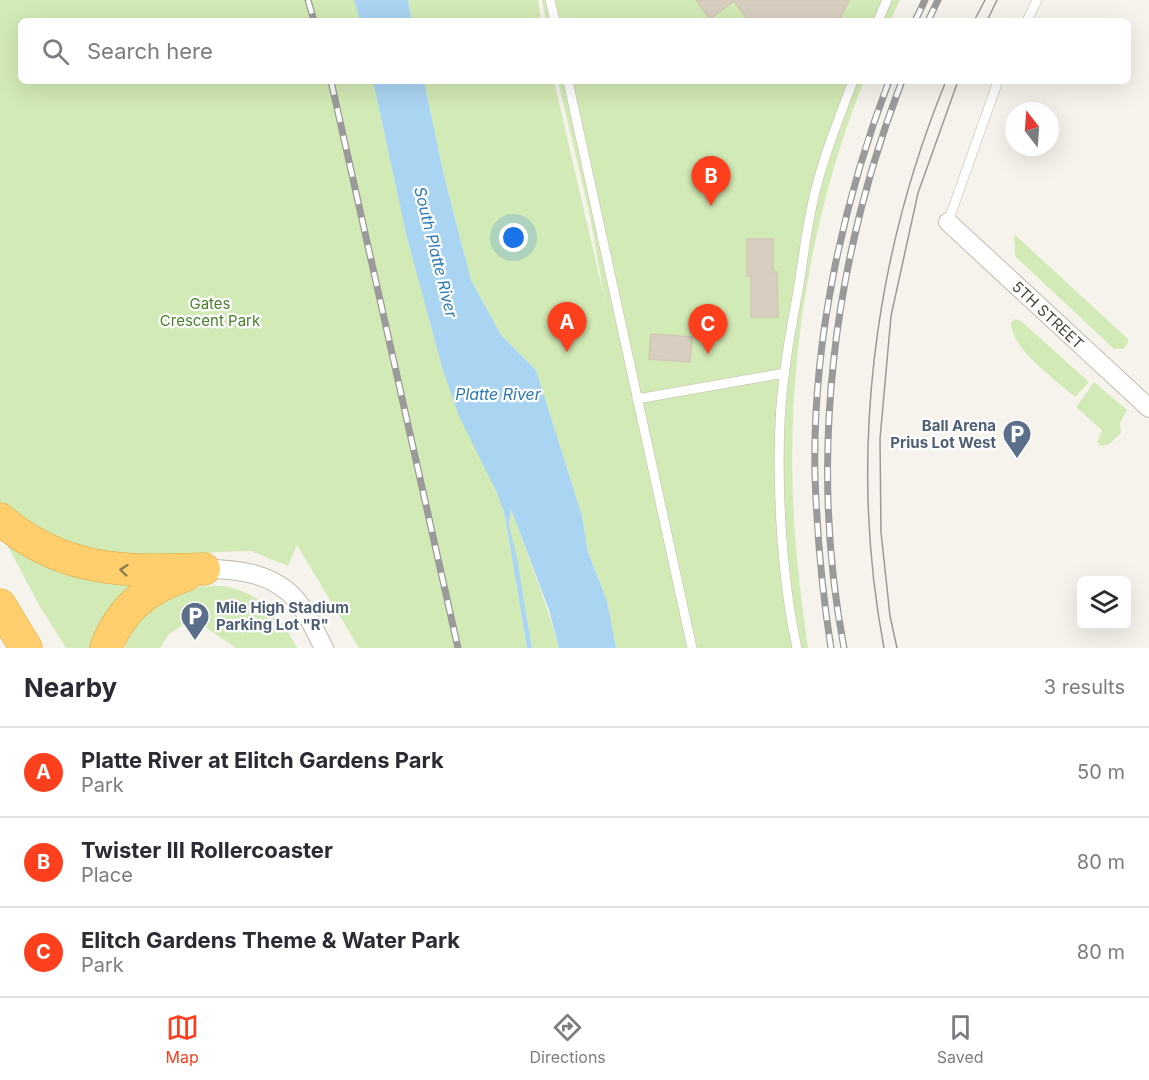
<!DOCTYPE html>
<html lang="en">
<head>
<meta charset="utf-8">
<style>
	:root { --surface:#fff; --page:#f2f2f3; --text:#2b2b33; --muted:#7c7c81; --line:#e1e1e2; --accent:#fc3f1d }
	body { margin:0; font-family:Inter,sans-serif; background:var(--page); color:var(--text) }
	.controls { position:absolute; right:18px; bottom:18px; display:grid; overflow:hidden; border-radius:9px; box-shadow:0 6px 24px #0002 }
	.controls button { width:54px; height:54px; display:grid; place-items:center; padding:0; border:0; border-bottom:2px solid var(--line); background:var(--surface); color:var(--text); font:30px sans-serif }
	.compass { position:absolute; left:1005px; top:102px; width:54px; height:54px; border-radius:50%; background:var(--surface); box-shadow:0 6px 24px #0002; rotate:343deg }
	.you { position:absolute; left:514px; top:238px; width:21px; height:21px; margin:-15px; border:4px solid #fff; border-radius:50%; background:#1a73e8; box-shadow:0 0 0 9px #1a73e833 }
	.badge { display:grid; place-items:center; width:39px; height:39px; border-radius:50%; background:var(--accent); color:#fff; font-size:20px; font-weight:700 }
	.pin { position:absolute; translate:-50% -50px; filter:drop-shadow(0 2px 3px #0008) }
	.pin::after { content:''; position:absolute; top:32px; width:21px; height:18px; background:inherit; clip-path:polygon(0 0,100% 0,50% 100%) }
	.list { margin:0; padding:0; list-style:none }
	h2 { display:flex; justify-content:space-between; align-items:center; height:78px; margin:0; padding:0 24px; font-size:26px }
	h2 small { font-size:20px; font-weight:400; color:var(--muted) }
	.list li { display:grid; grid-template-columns:39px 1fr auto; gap:18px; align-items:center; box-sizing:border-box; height:90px; padding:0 24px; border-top:2px solid var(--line) }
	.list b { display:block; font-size:22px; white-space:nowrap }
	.list p { margin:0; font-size:20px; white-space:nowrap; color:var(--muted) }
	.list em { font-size:20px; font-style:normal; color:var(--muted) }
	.icon { flex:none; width:33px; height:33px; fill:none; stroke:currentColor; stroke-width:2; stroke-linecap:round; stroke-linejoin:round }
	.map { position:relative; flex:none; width:1149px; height:648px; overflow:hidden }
	.search { position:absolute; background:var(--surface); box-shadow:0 6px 24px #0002; left:18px; right:18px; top:18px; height:66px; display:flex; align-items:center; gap:15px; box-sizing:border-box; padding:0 21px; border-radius:9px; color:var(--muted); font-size:22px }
	.sheet { height:348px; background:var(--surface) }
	nav { display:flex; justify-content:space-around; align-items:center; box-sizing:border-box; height:84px; border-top:2px solid var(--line); background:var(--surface); font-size:16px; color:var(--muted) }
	nav a { display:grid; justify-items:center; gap:3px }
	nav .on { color:var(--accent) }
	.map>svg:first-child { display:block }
	.green { fill:#d2eab5 }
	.water { fill:#a9d4f2 }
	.building { fill:#d8cfc1; stroke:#d3c7b4; stroke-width:1.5 }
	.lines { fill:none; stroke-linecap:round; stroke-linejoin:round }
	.lane-casing { stroke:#c2bbae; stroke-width:10 }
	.street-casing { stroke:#c2bbae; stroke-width:20 }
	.highway-casing { stroke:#e0a43c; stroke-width:33 }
	.lane { stroke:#fff; stroke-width:9 }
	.street { stroke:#fff; stroke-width:18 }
	.highway { stroke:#ffcf6e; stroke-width:32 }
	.tram { stroke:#9a9a9a; stroke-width:1.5 }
	.rail-casing { stroke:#9a9a9a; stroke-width:7 }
	.rail { stroke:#fff; stroke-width:4.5; stroke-dasharray:14; stroke-linecap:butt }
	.oneway { stroke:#937c4e }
	.labels { text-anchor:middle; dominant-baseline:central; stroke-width:4.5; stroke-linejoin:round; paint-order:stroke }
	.park-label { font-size:15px; fill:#4a7f2a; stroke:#fff }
	.street-label { font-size:15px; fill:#4b4439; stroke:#fff }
	.service-label { font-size:15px; font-weight:bold; fill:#4e5e75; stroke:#fff; text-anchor:end }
	.water-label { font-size:16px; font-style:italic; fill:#2e7ab2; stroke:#fff }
</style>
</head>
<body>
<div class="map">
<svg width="1149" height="648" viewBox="0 0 1149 648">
	<rect width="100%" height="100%" fill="#f6f3ec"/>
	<g class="green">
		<polygon points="0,0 354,0 360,21 21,21 21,81 373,81 407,238 442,367 497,493 505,516 527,648 359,648 297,545 288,566 251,551 218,552 149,559 63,546 14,516 0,503"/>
		<polygon points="408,0 538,0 541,21 412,21"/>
		<polygon points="542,0 900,0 890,21 546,21"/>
		<path d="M424,81H554L605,301L590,216L558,81H864C812,209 787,361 793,499C795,549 801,599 808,648H616L607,601L588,552L582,516L536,370L501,335L471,280L444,176Z"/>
		<polygon points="1014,234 1128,339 1128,343 1123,349 1114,349 1015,256"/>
		<path d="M1015,319L1021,321L1089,382L1075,397C1056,380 1012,350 1011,323Z"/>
		<polygon points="1094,382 1127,410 1120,423 1121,433 1108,445 1101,446 1097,442 1102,430 1076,407"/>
		<path d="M511,508C527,555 546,600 559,648H532L522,587L509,526Z"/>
		<polygon points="3,537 166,575 99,648 66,648 39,605"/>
		<path d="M222,586C259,591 280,616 297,648H236L202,625L184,624L169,634L160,648H125C133,620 166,594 194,588C203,586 213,586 222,586Z"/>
	</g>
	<g class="water">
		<polygon points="354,0 408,0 412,21 360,21"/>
		<polygon points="373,81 424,81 444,176 471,280 501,335 536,370 582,516 588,552 607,601 616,648 559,648 549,610 511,509 509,526 517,558 532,648 527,648 505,516 497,493 459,416 442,367 407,238"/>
	</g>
	<g class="building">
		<polygon points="696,0 849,0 839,21 749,21 734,1 710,19"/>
		<polygon points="747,239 773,239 773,272 777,272 778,317 751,317 751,276 747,276"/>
		<polygon points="651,334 692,337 690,362 649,359"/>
	</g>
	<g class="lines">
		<g class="lane-casing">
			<g id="lane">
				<polyline points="550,0 555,21"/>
				<polyline points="878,21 887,0"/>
				<polyline points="1027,21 1037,0"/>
				<polyline points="568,81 692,648"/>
				<polyline points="948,222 998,81"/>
				<polyline points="637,399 785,373"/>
				<path d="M797,648C782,581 777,491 780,422C782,378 790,334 798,291C803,261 806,231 813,201C821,163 839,118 853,81"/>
			</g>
		</g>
		<g class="street-casing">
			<g id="street">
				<polyline points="948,222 1149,408"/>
				<path d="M204,569C238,569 275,573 298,602C309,616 316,633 324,648"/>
			</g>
		</g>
		<g class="highway-casing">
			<g id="highway">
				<path d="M0,519C63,573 126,572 204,569"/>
				<polyline points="0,605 26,648"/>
				<path d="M106,648C121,608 146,589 186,575"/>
			</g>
		</g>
		<use href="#lane" class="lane"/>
		<use href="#street" class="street"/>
		<use href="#highway" class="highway"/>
		<g class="tram">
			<polyline points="974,21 985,0"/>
			<polyline points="987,21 997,0"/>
			<path d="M884,648C848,458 873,259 946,81"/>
			<polyline points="897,648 890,616 881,532 880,439 891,316 918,193 958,81"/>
		</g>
		<g class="rail-casing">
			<g id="rail">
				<polyline points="308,0 314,21"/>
				<polyline points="915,21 925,0"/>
				<polyline points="928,21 938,0"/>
				<polyline points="331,81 458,648"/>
				<path d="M831,648C822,591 817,534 815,476C812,344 842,204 889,81"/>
				<path d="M844,648C808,458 833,260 902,81"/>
			</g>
		</g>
		<use href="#rail" class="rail"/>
	</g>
	<defs><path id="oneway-chevron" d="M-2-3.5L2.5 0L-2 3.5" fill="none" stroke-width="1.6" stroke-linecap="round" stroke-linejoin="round" transform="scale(1.5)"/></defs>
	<use class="oneway" href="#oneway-chevron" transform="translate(124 570) rotate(-174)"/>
	<defs>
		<g id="parking-pin" transform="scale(1.5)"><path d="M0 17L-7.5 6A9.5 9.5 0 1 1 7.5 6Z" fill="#5c6f8a" stroke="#fff"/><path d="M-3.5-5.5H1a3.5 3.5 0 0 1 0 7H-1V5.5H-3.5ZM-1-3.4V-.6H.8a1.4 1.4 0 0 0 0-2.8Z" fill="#fff"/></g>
	</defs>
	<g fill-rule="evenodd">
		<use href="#parking-pin" x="1017" y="434"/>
		<use href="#parking-pin" x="195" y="616"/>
	</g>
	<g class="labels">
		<g class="park-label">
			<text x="210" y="303">Gates<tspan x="210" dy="17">Crescent Park</tspan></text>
		</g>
		<g class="street-label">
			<text transform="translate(1048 315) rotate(43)">5TH STREET</text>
		</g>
		<g class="service-label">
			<text x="996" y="425">Ball Arena<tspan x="996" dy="17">Prius Lot West</tspan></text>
			<text x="216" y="607" text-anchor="start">Mile High Stadium<tspan x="216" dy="17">Parking Lot "R"</tspan></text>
		</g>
		<g class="water-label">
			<text transform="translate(436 252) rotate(76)">South Platte River</text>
			<text x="498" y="394">Platte River</text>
		</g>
	</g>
</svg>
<div class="controls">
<button><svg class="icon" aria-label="layers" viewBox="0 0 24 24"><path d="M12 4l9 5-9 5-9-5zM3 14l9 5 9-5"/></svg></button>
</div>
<svg class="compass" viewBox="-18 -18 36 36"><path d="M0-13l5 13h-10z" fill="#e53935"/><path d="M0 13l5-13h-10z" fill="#7c7c81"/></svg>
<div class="you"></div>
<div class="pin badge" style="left:567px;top:352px">A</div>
<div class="pin badge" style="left:711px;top:206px">B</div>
<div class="pin badge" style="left:708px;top:354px">C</div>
<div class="search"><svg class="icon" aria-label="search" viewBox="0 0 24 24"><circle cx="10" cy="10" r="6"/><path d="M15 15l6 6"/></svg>Search here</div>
</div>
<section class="sheet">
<h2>Nearby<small>3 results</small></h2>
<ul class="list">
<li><span class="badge">A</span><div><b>Platte River at Elitch Gardens Park</b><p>Park</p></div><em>50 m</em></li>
<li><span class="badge">B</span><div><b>Twister III Rollercoaster</b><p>Place</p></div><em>80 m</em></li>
<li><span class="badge">C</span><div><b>Elitch Gardens Theme &amp; Water Park</b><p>Park</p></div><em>80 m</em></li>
</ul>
</section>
<nav>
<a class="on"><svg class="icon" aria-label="map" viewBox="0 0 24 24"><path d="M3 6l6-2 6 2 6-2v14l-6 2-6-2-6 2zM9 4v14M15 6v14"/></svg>Map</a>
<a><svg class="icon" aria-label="directions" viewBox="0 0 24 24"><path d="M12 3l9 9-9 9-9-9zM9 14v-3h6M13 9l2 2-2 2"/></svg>Directions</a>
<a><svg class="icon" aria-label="saved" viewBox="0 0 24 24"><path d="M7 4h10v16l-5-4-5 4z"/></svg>Saved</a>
</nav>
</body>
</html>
